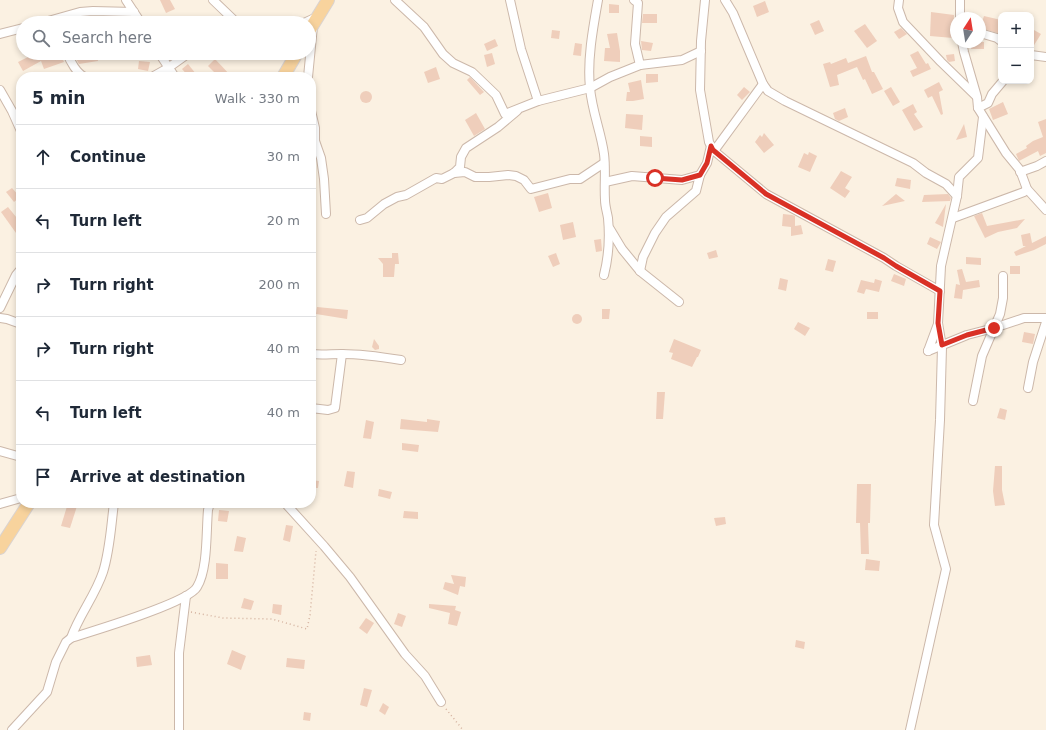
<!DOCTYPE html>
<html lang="en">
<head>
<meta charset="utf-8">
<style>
	:root { --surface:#fff; --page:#f2f2f3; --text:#1f2937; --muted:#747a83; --line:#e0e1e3 }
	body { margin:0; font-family:"DejaVu Sans",sans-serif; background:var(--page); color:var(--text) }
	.controls { position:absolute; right:12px; top:12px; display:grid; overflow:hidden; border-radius:8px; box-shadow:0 2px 6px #0003 }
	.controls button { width:36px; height:36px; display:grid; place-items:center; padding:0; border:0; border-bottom:1px solid var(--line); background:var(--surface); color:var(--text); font:20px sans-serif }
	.compass { position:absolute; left:950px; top:12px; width:36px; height:36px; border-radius:50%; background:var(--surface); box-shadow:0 2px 6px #0003; rotate:12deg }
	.stop { position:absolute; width:12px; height:12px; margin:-9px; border:3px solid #d93025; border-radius:50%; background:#fff }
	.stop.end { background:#d93025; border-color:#fff; box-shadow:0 1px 4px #0008 }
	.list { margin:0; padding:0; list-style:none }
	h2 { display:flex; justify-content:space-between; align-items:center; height:52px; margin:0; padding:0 16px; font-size:17px }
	h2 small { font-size:13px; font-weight:400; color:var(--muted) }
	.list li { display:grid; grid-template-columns:26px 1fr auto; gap:12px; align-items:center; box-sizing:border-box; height:64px; padding:0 16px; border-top:1px solid var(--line) }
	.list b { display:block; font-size:15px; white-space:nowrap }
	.list em { font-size:13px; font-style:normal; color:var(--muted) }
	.icon { flex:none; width:22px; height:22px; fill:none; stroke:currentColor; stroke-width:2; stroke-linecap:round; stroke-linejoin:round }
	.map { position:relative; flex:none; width:1046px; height:730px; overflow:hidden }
	.search { position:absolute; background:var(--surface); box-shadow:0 2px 6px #0003; left:16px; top:16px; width:300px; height:44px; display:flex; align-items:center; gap:10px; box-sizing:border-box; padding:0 14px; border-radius:22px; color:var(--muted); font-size:15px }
	.panel { position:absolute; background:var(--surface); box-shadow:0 2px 6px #0003; left:16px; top:72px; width:300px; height:436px; border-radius:16px }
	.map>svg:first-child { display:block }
	.building { fill:#efcebb }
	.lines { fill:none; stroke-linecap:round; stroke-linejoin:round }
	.street-casing { stroke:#ccb8aa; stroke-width:10 }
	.primary-casing { stroke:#dad3d0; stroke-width:14 }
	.path { stroke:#d4b29f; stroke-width:1.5; stroke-dasharray:1 3; stroke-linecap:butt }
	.street { stroke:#fff; stroke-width:8 }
	.primary { stroke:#f8d39d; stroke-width:12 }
	.route { stroke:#d93025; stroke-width:5 }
</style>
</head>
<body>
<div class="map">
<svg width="1046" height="730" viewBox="0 0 1046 730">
	<rect width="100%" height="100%" fill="#fbf1e2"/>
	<g class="building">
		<polygon points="160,0 170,0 175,9 166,13"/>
		<polygon points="765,1 769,12 757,17 753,6"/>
		<polygon points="609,4 619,5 619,13 609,13"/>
		<polygon points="931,12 954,15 953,38 930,36"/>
		<polygon points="643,14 657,14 657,23 642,23"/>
		<polygon points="984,16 1001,20 1001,34 980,28"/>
		<polygon points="819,20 824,31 815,35 810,24"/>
		<polygon points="865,24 877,41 867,48 854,31"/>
		<polygon points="901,28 907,34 899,39 894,32"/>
		<polygon points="552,30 560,31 559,39 551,38"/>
		<polygon points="1034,30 1041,34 1031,50 1031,35"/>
		<polygon points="617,33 620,51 620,62 604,61 605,48 610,48 607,34"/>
		<polygon points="495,39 498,46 487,51 484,44"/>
		<polygon points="641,41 653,43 651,51 642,50"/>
		<polygon points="972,42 984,42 984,49 971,49"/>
		<polygon points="575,43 582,44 581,56 573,55"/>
		<polygon points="918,51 926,64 928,63 931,69 913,77 910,71 917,68 910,55"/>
		<polygon points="36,53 53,53 54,56 60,53 64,62 44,69 41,61 23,71 18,62"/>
		<polygon points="82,53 97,53 98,61 79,64 75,57 83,56"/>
		<polygon points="492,53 495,64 487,67 484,55"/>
		<polygon points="954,54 955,61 949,62 947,60 946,55"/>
		<polygon points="866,56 872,72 874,72 883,89 872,94 865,79 863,80 857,67 837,75 839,85 830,87 823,64 830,62 831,64 846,58 848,63"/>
		<polygon points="215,59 232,77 219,77 208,66"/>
		<polygon points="139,61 150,62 148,71 138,69"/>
		<polygon points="188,64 196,74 192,77 189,77 182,69"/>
		<polygon points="436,67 440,79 428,83 424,72"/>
		<polygon points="646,74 658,74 658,82 646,83"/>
		<polygon points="470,77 484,92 480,95 467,80"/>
		<polygon points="641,80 644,99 633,101 626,101 627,92 630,92 628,83"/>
		<polygon points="939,82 943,90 939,92 943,114 941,115 932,96 928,98 924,90"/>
		<polygon points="744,87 750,92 742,100 737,95"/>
		<polygon points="891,87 900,102 893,106 884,91"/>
		<circle cx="366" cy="97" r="6"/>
		<polygon points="1003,102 1008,114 993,120 989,109"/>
		<polygon points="913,104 917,112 914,114 923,127 914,131 902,110"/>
		<polygon points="845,108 848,117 839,121 835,119 833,113"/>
		<polygon points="476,113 485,129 474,136 465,120"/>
		<polygon points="626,114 643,115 642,130 625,128"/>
		<polygon points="1046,119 1046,153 1040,156 1038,151 1019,161 1016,154 1027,148 1026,146 1033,141 1043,137 1038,122"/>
		<polygon points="964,124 967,137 956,140"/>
		<polygon points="764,133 774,145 764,153 755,142 760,135 762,137"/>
		<polygon points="640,136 652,137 652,147 640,146"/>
		<polygon points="809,152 817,156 810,172 798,167 804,153 808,155"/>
		<polygon points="841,171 852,177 845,188 850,191 845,198 830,188"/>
		<polygon points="897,178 911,180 910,189 895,186"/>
		<polygon points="12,188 20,197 14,202 6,192"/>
		<polygon points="548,193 552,208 539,212 534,197"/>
		<polygon points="896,194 905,201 882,206"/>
		<polygon points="948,194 951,198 950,201 922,202 924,195"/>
		<polygon points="946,204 943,227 935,223"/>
		<polygon points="8,207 21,223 21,240 1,212"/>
		<polygon points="982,213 987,226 1025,219 1017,228 998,232 985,238 974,216"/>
		<polygon points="783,214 792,215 795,216 795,226 801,225 803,234 791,236 791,227 782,226"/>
		<polygon points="573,222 576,237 563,240 560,225"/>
		<polygon points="1030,233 1032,243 1046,236 1046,244 1034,250 1016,256 1014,252 1026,246 1023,246 1021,235"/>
		<polygon points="930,237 941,242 937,249 927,244"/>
		<polygon points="601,239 602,251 596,252 594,240"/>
		<polygon points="716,250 718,257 709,259 707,253"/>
		<polygon points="392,253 398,253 399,264 395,264 394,277 383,277 383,264 378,258 392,258"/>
		<polygon points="556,253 560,264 553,267 548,256"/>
		<polygon points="966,257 981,258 981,265 966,264"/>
		<polygon points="828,259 836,261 833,272 825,270"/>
		<rect x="1010" y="266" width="10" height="8"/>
		<polygon points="962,269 966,282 979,280 980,287 963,290 962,299 954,298 956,284 960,285 957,270"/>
		<polygon points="894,274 906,279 904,286 891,281"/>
		<polygon points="780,278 788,280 786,291 778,289"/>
		<polygon points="875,279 882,281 879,292 866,289 864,294 857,292 861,280 874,283"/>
		<polygon points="317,307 348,310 347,319 316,314"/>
		<polygon points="602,309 610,309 609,319 602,319"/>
		<rect x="867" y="312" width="11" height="7"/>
		<circle cx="577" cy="319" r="5"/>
		<polygon points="798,322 810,328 805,336 794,329"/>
		<polygon points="1024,332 1035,334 1033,344 1022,342"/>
		<polygon points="374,339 379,346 379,349 375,350 372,347"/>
		<polygon points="674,339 701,350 698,357 697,357 692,367 671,359 673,353 669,352"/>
		<polygon points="657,392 665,392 663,419 656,419"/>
		<polygon points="1000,408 1007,410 1005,420 997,418"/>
		<polygon points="401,419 427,422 427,419 440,421 438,432 400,429"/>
		<polygon points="366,420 374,422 371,439 363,438"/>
		<polygon points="402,443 419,445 418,452 402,450"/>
		<polygon points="995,466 1002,466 1002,490 1005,505 995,506 993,491"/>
		<polygon points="347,471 355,472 353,488 344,486"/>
		<polygon points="311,480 319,481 318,488 311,488"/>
		<polygon points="857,484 871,484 870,523 868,523 869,554 861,554 860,523 856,523"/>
		<polygon points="379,489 392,492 390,499 378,496"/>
		<polygon points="68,503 78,503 70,528 61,526"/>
		<polygon points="219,510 229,511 227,522 218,521"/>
		<polygon points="404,511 418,512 418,519 403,518"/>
		<polygon points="725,517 726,524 716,526 714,518"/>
		<polygon points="286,525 293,526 290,542 283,540"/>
		<polygon points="237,536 246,538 243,552 234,551"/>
		<polygon points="866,559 880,561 879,571 865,570"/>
		<polygon points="216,563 228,564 228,579 216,579"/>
		<polygon points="451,575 466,577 465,587 460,586 458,595 443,589 445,582 454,584"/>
		<polygon points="244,598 254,601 251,610 241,608"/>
		<polygon points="273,604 282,605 281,615 272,613"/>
		<polygon points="429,604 456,606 455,610 461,612 457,626 448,624 450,613 429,608"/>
		<polygon points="398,613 406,616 402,627 394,624"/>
		<polygon points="366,618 374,623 367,634 359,628"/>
		<polygon points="796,640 805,642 804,649 795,647"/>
		<polygon points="232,650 246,656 241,670 227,664"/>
		<polygon points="150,655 152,665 137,667 136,657"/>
		<polygon points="287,658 305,660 304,669 286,667"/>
		<polygon points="364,688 372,690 367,707 360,705"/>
		<polygon points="383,703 389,707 385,715 379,711"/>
		<polygon points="304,712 311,713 310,721 303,720"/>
	</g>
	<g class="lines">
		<g class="street-casing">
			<g id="street">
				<polyline points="126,0 141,23"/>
				<polyline points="213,0 237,23"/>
				<polyline points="395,0 424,27 443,54 453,63 472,72 496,95 505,114 538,101 590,88 610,77 640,65 682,60 701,51"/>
				<polyline points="510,0 521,49 538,101"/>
				<path d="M598,0C593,28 587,60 590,88C592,111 601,132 604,154C606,169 604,185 605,200C605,206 607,212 608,218C610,239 609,255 604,275"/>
				<polyline points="634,0 638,3 635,44 640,65"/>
				<polyline points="705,0 701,41 700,90 709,142 713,150 766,194 884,258 896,266 940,291"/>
				<polyline points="725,0 733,13 763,84 768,91 785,101 913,163 926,173 946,184 957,196"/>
				<polyline points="899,0 898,8 903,22 941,62 976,96"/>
				<polyline points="960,18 960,0"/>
				<polyline points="41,23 80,12 93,11 134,12"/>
				<polyline points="304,23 317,17"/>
				<polyline points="980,33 997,38 1001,41"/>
				<polyline points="0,34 23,28"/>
				<polyline points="962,42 964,52 977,97 978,108 1006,153 1020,170 1027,189 1046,210"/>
				<path d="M67,53C70,61 77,74 85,77"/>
				<polyline points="159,53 175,77"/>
				<polyline points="1031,55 1046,57"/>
				<polyline points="152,77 168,68 189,53"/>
				<polyline points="308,77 313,26"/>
				<polyline points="0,90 12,111 21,131"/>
				<polyline points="978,108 988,103 992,94 1003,81"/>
				<polyline points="311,111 315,128 315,141 321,158 324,179 326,214"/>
				<polyline points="714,151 763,84"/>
				<polyline points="1020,172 1037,166 1046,161"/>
				<polyline points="454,173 465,172 475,177 489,177 508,175 516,176 524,180 531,189 570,179 580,179 604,163"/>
				<polyline points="605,182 632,176 682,180 700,175"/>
				<polyline points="953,218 1024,192 1027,189"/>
				<polyline points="360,220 367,218 384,204 397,197 406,195 436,178 442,179 454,173 460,167 461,157 466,148 498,127 517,111"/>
				<polyline points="610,229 622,249 640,271 679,302"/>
				<polyline points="640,271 643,257 655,233 666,217 696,191 700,175 707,163 711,146"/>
				<polyline points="0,308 16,275 21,269"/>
				<polyline points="0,318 7,319 21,324"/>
				<polyline points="928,351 967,335 994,328 1024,318 1046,318"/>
				<polyline points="928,351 938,324"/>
				<path d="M311,354C322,355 331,354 342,354C361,354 382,357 401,360"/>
				<polyline points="1028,388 1033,362 1046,322"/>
				<polyline points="973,401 982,356 1000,314 1003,298 1003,276"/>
				<polyline points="311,408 328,410 335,408 342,354"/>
				<polyline points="0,451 21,457"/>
				<polyline points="285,503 324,546 350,577 405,654 425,676 441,702"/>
				<polyline points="0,504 21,498"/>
				<path d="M71,638C79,615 95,596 103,572C110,550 111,526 114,503"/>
				<path d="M12,730L47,692L56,662L66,642L71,638C93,631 188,603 197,587C208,569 206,532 208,510L210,503"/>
				<polyline points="179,730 179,653 186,596"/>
				<polyline points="910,730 946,569 934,525 940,420 942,347 938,323 939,305 941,266 957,196 959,177 978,158 983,117"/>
			</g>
		</g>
		<g class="primary-casing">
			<g id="primary">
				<polyline points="309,31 328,0"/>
				<polyline points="283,77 297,53"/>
				<polyline points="0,548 29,503"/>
			</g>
		</g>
		<g class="path">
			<polyline points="191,612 223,618 272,619 307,629 310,615 316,551"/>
			<polyline points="446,709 463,730"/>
		</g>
		<use href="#street" class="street"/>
		<use href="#primary" class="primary"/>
	</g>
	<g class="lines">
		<polyline class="route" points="655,178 682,180 700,175 707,163 711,146 713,150 766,194 884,258 896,266 940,291 938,323 942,345 967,335 994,328"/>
	</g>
</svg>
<div class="controls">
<button>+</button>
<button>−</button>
</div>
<svg class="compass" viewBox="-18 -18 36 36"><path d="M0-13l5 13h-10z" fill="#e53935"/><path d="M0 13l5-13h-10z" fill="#747a83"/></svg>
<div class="stop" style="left:655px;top:178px"></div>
<div class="stop end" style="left:994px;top:328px"></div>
<div class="search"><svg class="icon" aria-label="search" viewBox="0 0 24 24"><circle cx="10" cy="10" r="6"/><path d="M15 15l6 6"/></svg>Search here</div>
<section class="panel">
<h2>5 min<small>Walk · 330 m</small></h2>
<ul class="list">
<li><svg class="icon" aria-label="ahead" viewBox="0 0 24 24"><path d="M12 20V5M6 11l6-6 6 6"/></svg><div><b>Continue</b></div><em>30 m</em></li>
<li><svg class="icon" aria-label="left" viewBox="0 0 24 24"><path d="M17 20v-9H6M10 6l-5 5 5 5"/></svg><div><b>Turn left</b></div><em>20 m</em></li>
<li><svg class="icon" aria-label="right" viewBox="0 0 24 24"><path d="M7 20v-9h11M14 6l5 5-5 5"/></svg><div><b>Turn right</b></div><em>200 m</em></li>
<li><svg class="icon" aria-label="right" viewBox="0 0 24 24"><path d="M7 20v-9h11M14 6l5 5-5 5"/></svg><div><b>Turn right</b></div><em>40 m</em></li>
<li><svg class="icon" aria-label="left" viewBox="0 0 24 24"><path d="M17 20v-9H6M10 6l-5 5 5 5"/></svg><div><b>Turn left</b></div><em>40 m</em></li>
<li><svg class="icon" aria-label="arrive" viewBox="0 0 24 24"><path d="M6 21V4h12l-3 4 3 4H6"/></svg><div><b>Arrive at destination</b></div></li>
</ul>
</section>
</div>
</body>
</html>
